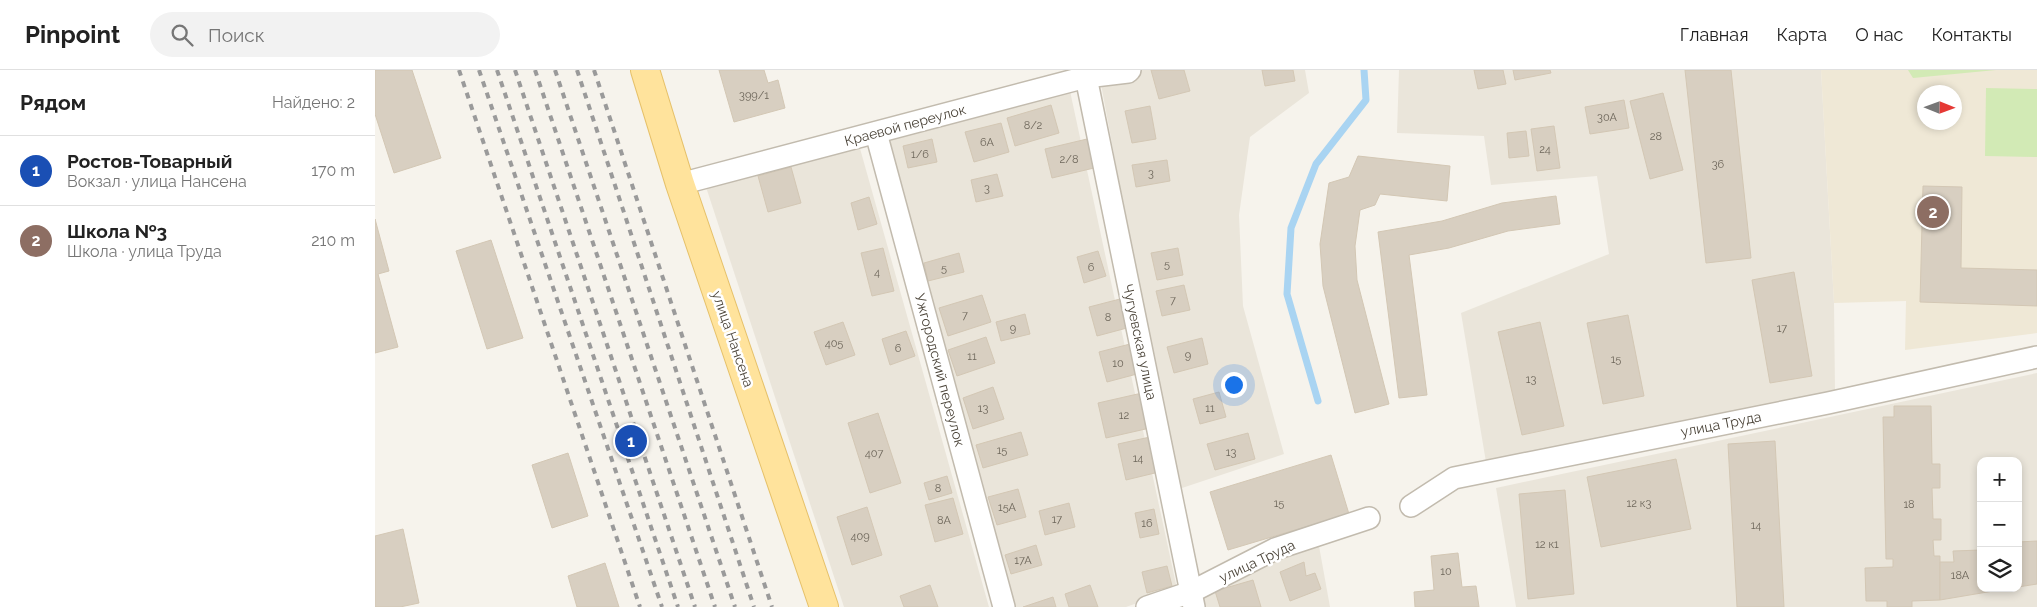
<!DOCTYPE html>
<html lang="ru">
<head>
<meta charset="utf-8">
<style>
	:root { --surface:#fff; --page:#f2f2f2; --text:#222; --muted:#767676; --line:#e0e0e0; --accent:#0f766e }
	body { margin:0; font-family:Raleway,sans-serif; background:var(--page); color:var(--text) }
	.controls { position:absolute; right:15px; bottom:15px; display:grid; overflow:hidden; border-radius:10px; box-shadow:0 2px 8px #0003 }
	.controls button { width:45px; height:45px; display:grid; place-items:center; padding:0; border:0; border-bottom:1px solid var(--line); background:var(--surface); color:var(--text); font:25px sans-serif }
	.compass { position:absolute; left:1542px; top:15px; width:45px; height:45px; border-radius:50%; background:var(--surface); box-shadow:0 2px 8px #0003; rotate:91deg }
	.you { position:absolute; left:858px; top:314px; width:18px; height:18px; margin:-12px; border:4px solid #fff; border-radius:50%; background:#1a73e8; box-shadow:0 0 0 8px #1a73e833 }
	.badge { display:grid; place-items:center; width:32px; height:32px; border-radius:50%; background:var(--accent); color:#fff; font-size:16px; font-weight:700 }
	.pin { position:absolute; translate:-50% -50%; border:2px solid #fff; box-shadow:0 1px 5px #0006 }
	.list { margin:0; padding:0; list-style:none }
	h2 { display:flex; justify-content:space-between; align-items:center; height:65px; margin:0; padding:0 20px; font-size:21px }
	h2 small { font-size:16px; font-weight:400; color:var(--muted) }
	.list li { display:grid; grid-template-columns:32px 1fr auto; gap:15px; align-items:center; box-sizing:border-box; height:70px; padding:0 20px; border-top:1px solid var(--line) }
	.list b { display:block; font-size:19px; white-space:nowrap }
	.list p { margin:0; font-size:16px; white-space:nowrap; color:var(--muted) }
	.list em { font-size:16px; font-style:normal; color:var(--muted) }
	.icon { flex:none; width:28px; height:28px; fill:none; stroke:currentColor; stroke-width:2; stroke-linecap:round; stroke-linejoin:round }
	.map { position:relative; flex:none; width:1662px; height:537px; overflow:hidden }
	header { display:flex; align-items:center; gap:30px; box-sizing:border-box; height:70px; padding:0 25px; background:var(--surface); border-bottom:1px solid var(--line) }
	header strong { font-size:24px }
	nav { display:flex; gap:28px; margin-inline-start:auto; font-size:18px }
	.search { width:350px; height:45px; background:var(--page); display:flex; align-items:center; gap:12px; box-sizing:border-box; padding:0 18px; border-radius:28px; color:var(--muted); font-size:19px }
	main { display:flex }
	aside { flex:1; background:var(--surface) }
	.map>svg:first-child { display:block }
	.residential { fill:#eae5da; fill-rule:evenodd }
	.education { fill:#efe8d6; fill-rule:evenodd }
	.green { fill:#d2eab5 }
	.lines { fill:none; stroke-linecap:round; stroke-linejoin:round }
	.stream { stroke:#a9d4f2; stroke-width:7 }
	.building { fill:#d8cfc1; stroke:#d3c7b4 }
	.street-casing { stroke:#c2bbae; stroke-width:24 }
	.primary-casing { stroke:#e6c16a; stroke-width:30 }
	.street { stroke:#fff; stroke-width:21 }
	.primary { stroke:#ffe39c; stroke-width:28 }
	.rail { stroke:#9a9a9a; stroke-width:4; stroke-dasharray:6 6; stroke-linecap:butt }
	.labels { text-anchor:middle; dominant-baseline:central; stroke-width:5; stroke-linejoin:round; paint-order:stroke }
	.number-label { font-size:11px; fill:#6e675b }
	.street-label { font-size:14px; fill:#4b4439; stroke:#fff }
</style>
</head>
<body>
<header>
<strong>Pinpoint</strong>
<div class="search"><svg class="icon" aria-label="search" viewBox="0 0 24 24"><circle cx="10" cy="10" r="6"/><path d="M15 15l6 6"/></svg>Поиск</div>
<nav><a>Главная</a><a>Карта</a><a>О нас</a><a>Контакты</a></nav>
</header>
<main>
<aside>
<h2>Рядом<small>Найдено: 2</small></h2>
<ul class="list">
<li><span class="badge" style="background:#1a4fb4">1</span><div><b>Ростов-Товарный</b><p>Вокзал · улица Нансена</p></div><em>170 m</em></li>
<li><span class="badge" style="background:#8d6e63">2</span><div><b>Школа №3</b><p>Школа · улица Труда</p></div><em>210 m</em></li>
</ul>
</aside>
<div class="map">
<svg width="1662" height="537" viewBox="0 0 1662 537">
	<rect width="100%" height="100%" fill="#f6f3ec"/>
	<g class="residential">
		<polygon points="764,0 930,0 934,23 875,67 864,145 868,236 909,384 801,420 726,14"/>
		<polygon points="1024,0 1446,0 1459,233 1460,321 1111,392 1086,243 1234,184 1222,106 1116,115 1109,66 1022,63"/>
		<polygon points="695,21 802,519 751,537 631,537 501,70"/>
		<polygon points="484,75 614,537 469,537 330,114"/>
		<path d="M1662,303V537H1141L1121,418ZM1606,391H1643V518H1606Z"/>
		<polygon points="944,476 955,537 819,537 817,530 901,485"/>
	</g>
	<path class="education" d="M1446,0H1662V263L1530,280L1531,231L1459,233ZM1550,22H1580V52H1550Z"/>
	<g class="green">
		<polygon points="1533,0 1621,0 1538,8"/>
		<polygon points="1611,18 1662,19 1662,87 1610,86"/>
	</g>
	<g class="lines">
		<polyline class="stream" points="943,331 912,224 916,158 941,94 991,30 989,0"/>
	</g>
	<g class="building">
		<polygon points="0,0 37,0 66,88 19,103 0,44"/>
		<polygon points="344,0 389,0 393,13 403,10 410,38 359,52"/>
		<polygon points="776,0 809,0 815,21 784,29"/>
		<polygon points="887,0 918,0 920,11 890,16"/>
		<polygon points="1099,0 1128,0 1131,14 1103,19"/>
		<polygon points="1138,0 1175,0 1176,3 1140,10"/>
		<polygon points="1310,0 1356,0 1376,188 1331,193"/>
		<polygon points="1288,23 1308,100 1275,109 1255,31"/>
		<polygon points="1249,30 1254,58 1215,64 1210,37"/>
		<polygon points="676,35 684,63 640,76 632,48"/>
		<polygon points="775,36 781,69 757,73 750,41"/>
		<polygon points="626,53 634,82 599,92 590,62"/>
		<polygon points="1179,56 1185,98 1162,101 1156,59"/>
		<polygon points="1151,61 1154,86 1134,88 1132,63"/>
		<polygon points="557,69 562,92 533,98 528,76"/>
		<polygon points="712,69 719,98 677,108 670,79"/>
		<polygon points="983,86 1075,96 1072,131 1005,124 1000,135 985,140 980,176 982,210 1014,334 980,343 948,216 945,174 954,113 974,107"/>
		<polygon points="792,90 795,111 761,117 757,95"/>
		<polygon points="416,97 426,133 393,142 383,106"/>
		<polygon points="622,104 628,126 601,132 596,110"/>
		<polygon points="1548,116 1587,117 1586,198 1662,200 1662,236 1545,232"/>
		<polygon points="1181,126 1185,154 1133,161 1074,178 1034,185 1052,325 1024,328 1003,162 1067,151 1127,133"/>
		<polygon points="494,127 502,154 483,160 476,133"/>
		<polygon points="0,149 14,201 3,204 23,277 0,283"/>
		<polygon points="116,170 148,268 112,279 81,181"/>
		<polygon points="508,178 519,221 497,226 486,183"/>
		<polygon points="803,178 808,205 782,210 776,183"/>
		<polygon points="723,181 731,206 709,213 702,187"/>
		<polygon points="584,183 589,202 553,211 549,193"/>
		<polygon points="1419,202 1437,306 1395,313 1377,210"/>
		<polygon points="809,215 815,240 787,246 781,221"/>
		<polygon points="607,225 616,252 573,266 564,238"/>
		<polygon points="745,229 752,258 722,266 714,237"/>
		<polygon points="650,244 655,264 626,271 621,252"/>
		<polygon points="1253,245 1269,326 1228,334 1212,253"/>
		<polygon points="468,252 480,285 451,295 439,262"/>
		<polygon points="1165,252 1189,356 1147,365 1123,262"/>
		<polygon points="531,261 540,286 515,295 507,269"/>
		<polygon points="611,267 620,293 582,306 573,280"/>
		<polygon points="827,268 833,294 799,303 792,277"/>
		<polygon points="755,274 762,304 732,312 724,282"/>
		<polygon points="618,317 629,349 598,359 588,328"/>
		<polygon points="844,322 851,347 825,354 818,329"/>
		<polygon points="767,323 775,358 731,368 723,333"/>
		<polygon points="1519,336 1556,336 1557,394 1565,394 1565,418 1557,418 1558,449 1566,449 1566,470 1558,470 1559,486 1565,486 1565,530 1537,531 1537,537 1512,537 1512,531 1491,531 1490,498 1518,497 1518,489 1511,489 1508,347 1519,347"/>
		<polygon points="503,343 526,413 495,423 473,353"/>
		<polygon points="646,362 653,385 608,398 601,375"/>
		<polygon points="873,363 880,389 840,400 832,374"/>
		<polygon points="775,367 784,402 751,410 743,374"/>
		<polygon points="1400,371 1409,537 1362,537 1353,374"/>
		<polygon points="193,383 213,446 177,458 157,395"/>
		<polygon points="956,385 974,444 853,480 835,422"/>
		<polygon points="1301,389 1316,459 1226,477 1212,407"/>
		<polygon points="572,406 577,423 554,430 549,413"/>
		<polygon points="643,419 651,447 622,455 613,427"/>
		<polygon points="1190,420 1199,524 1153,529 1144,424"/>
		<polygon points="578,428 588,464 560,472 550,435"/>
		<polygon points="694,433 700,457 670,465 664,441"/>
		<polygon points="492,437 507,485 477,495 462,447"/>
		<polygon points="779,439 784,464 765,468 760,443"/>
		<polygon points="28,459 44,533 25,537 0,537 0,466"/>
		<polygon points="1662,471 1662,514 1643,517 1643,472"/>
		<polygon points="661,475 667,495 636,504 630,485"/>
		<polygon points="1606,480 1606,518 1636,518 1565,530 1565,492 1579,492 1578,481"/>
		<polygon points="1083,483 1087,517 1101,516 1104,537 1040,537 1039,522 1059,520 1056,486"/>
		<polygon points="929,492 931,506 940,503 946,519 915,531 905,502"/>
		<polygon points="230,493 244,537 202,537 193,506"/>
		<polygon points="792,496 797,516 772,523 767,502"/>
		<polygon points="878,510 886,537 845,537 840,521"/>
		<polygon points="555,515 563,537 529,537 525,526"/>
		<polygon points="715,515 723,537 694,537 690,524"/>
		<polygon points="678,527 681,537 648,537"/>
	</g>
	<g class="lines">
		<g class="street-casing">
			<g id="street">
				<polyline points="711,7 819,537"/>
				<polyline points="501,63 629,537"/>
				<polyline points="305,114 711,7 753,2 755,0"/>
				<polyline points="1036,436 1079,408 1453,333 1662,287"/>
				<polyline points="772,537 816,522 900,479 994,448"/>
			</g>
		</g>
		<g class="primary-casing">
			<polyline id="primary" points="270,0 305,114 449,537"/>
		</g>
		<use href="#street" class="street"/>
		<use href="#primary" class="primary"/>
		<g class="rail">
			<polyline points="84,0 265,537"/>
			<polyline points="104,0 287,537"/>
			<polyline points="122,0 303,537"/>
			<polyline points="140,0 320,537"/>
			<polyline points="160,0 340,537"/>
			<polyline points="180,0 360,537"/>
			<polyline points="202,0 379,537"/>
			<polyline points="219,0 397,537"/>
		</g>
	</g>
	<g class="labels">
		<g class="number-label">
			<text x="379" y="25">399/1</text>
			<text x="1232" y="47">30А</text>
			<text x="658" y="55">8/2</text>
			<text x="1281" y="66">28</text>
			<text x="612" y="72">6А</text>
			<text x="1170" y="79">24</text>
			<text x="545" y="84">1/6</text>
			<text x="694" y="89">2/8</text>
			<text x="1343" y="94">36</text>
			<text x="776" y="103">3</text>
			<text x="612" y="118">3</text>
			<text x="792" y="194">5</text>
			<text x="716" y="197">6</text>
			<text x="569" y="198">5</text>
			<text x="502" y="202">4</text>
			<text x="798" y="230">7</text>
			<text x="590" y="245">7</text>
			<text x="733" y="247">8</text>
			<text x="638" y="258">9</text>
			<text x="1407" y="258">17</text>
			<text x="459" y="273">405</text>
			<text x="523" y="278">6</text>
			<text x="813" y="285">9</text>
			<text x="597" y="286">11</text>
			<text x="1241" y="289">15</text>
			<text x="743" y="293">10</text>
			<text x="1156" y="309">13</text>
			<text x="608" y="338">13</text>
			<text x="835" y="338">11</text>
			<text x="749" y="345">12</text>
			<text x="627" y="380">15</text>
			<text x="856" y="382">13</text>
			<text x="499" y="383">407</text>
			<text x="763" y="388">14</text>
			<text x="563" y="418">8</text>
			<text x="904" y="433">15</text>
			<text x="1264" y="433">12 к3</text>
			<text x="1534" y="434">18</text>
			<text x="632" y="437">15А</text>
			<text x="682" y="449">17</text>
			<text x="569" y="450">8А</text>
			<text x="772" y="453">16</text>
			<text x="1381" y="455">14</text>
			<text x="485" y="466">409</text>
			<text x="1172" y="474">12 к1</text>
			<text x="648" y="490">17А</text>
			<text x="1071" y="501">10</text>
			<text x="1585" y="505">18А</text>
		</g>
		<g class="street-label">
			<text transform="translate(530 55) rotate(-15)">Краевой переулок</text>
			<text transform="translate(358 269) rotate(71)">улица Нансена</text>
			<text transform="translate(765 272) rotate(78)">Чугуевская улица</text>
			<text transform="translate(565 300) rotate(75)">Ужгородский переулок</text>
			<text transform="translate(1346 354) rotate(-11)">улица Труда</text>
			<text transform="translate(882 491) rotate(-25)">улица Труда</text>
		</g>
	</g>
</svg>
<div class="controls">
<button>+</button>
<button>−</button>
<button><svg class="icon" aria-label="layers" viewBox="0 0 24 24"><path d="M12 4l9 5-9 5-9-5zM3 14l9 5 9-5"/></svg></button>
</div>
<svg class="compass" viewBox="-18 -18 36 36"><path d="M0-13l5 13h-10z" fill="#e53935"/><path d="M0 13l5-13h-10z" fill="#767676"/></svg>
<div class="you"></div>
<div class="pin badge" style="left:256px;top:371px;background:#1a4fb4">1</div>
<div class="pin badge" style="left:1558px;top:142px;background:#8d6e63">2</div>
</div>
</main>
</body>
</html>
